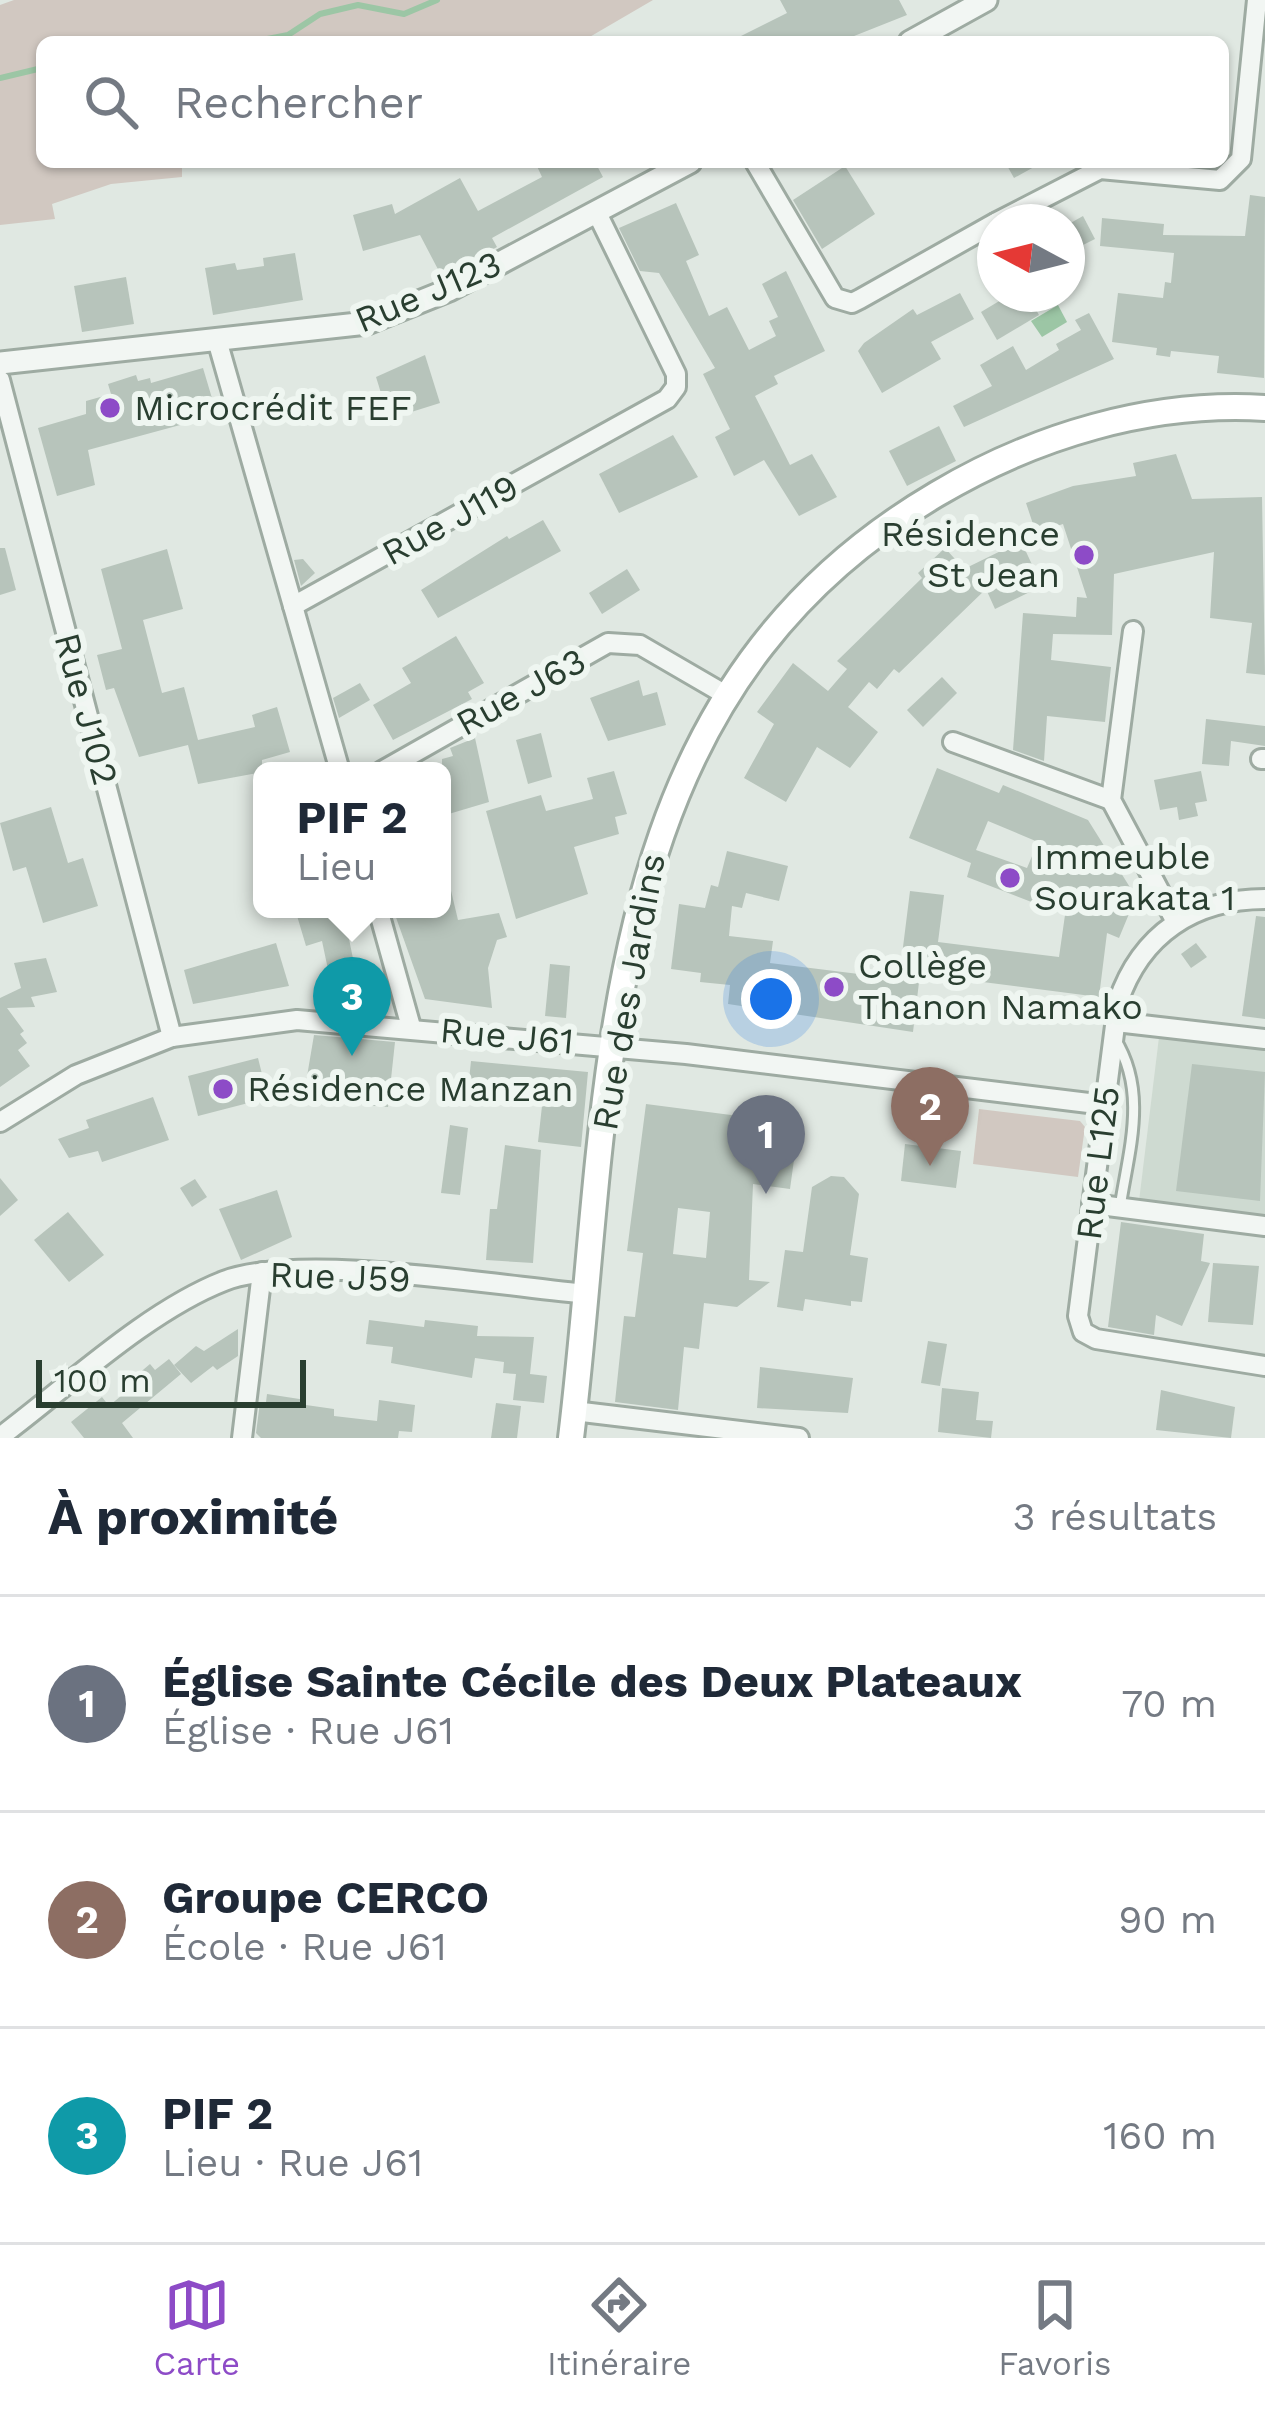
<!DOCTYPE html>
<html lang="fr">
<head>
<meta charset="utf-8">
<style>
	:root { --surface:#fff; --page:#f6f6f7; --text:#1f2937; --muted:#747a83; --line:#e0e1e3; --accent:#8d4bc7 }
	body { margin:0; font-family:"Work Sans",sans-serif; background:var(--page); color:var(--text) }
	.compass { position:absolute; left:977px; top:204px; width:108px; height:108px; border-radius:50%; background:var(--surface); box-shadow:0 3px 9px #0004; rotate:277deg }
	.scale { position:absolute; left:36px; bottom:30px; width:270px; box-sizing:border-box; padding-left:12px; border:6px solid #293e30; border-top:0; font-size:33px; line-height:42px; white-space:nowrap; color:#293e30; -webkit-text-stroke:9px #eff6f1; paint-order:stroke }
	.you { position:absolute; left:771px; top:999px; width:42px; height:42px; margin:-30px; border:9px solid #fff; border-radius:50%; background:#1a73e8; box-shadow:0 0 0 18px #1a73e833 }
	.badge { display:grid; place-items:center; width:78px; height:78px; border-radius:50%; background:var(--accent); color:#fff; font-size:39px; font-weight:700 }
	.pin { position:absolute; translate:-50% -99px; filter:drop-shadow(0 3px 6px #0008) }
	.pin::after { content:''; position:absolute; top:63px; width:42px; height:36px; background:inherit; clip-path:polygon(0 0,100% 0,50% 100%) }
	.popup { position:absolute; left:253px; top:762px; width:198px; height:156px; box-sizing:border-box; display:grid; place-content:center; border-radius:18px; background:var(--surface); filter:drop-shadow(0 3px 9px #0005); font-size:39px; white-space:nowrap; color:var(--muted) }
	.popup b { font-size:45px; color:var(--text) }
	.popup::after { content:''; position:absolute; left:50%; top:100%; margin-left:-24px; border:24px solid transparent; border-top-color:var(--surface) }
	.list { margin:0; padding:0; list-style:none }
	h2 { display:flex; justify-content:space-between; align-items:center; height:156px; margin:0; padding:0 48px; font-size:51px }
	h2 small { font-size:39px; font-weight:400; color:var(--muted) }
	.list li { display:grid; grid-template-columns:78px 1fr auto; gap:36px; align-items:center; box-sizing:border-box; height:216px; padding:0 48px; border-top:3px solid var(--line) }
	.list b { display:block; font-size:45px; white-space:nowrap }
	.list p { margin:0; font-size:39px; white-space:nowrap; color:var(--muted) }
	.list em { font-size:39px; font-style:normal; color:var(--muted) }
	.icon { flex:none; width:66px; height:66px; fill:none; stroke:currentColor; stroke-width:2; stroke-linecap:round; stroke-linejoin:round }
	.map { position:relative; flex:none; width:1265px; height:1438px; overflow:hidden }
	.search { position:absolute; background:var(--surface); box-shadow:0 3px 9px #0004; left:36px; right:36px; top:36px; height:132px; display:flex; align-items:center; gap:30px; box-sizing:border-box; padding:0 42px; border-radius:18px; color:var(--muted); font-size:45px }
	.sheet { height:804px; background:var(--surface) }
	nav { display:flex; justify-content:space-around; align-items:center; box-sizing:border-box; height:168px; border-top:3px solid var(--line); background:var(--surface); font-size:33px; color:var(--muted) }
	nav a { display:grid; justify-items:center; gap:6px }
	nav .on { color:var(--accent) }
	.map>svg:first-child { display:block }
	.built { fill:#cedad1 }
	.green { fill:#d1c8c1 }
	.water { fill:#9cc6a5 }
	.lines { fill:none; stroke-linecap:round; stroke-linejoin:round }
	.stream { stroke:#9cc6a5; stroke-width:6 }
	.building { fill:#b7c4bb; fill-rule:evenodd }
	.service-casing { stroke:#9eaba2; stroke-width:15 }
	.minor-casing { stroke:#9eaba2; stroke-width:24 }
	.tertiary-casing { stroke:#9eaba2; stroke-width:27 }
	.secondary-casing { stroke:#9eaba2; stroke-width:30 }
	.service { stroke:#f2f6f3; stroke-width:9 }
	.minor { stroke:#f2f6f3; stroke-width:18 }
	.tertiary { stroke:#f2f6f3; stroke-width:21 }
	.secondary { stroke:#fff; stroke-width:24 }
	.poi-dot { fill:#8d4bc7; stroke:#eff6f1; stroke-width:4.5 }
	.labels { text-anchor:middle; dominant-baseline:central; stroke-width:12; stroke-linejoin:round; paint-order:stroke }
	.street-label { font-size:36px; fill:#293e30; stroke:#eff6f1 }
	.poi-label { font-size:36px; fill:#293e30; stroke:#eff6f1; text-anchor:start }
</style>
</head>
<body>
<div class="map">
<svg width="1265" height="1438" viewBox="0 0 1265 1438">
	<rect width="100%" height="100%" fill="#e0e8e2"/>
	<polygon class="built" points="1159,1037 1265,1049 1265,1216 1139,1201"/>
	<g class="green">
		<polygon points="14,0 653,0 581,42 42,42 42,162 182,162 182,177 111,184 52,204 55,219 0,225 0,5"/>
		<polygon points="979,1109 1080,1121 1085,1127 1078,1177 973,1164"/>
	</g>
	<polygon class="water" points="1058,305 1067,322 1042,337 1031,321"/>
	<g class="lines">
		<g class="stream">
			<polyline points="252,42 288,35 320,14 358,5 404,14 437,0"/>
			<polyline points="0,78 42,68"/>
		</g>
	</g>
	<g class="building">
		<polygon points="780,0 899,0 907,15 839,42 729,42 787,13"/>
		<polygon points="535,162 595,162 603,177 492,238 497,247 442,277 420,235 363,251 353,215 392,204 395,214 460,178 478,211 542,177"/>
		<polygon points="1005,162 1043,162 1014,178"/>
		<polygon points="845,166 875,214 822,249 793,200"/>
		<polygon points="1250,195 1265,197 1264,378 1217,373 1219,356 1171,351 1170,357 1156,355 1157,348 1112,342 1118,293 1163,298 1165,282 1171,283 1174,253 1100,246 1102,218 1164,224 1163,235 1245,236"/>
		<polygon points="676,203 699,255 686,261 709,316 727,307 749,350 776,336 769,321 778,317 762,284 786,271 825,351 774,376 778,384 755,396 790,465 812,454 837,497 799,516 764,460 734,476 715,437 730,429 703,374 715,368 659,273 640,271 619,228"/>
		<polygon points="1083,216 1095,239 1067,253 1067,225"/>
		<polygon points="295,253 303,300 213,315 205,268 235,263 237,270 264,266 263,258"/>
		<polygon points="126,277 134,324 82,332 74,286"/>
		<polygon points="960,293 974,319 931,342 941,359 882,393 858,351 864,343 913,309 917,315"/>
		<polygon points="1011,294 1027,294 1039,315 997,340 981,312"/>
		<polygon points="1089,313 1114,359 964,427 953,406 992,386 980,365 1013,346 1026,370 1059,350 1056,344 1081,330 1075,320"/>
		<polygon points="425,355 440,403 389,419 376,377"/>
		<polygon points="203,368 217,415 88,450 95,485 57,496 38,428 86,414 86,401 111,394 108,384 136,375 138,381 150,378 151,383"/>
		<polygon points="939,426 956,461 907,486 889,451"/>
		<polygon points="673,435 698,477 619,513 599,474"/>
		<polygon points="1176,454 1192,499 1262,497 1265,675 1246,673 1252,623 1210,618 1214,552 1114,574 1112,635 1053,634 1051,660 1111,667 1105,722 1047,716 1044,761 1013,750 1023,613 1076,617 1077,597 1087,598 1063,524 1036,533 1026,503 1073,486 1136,476 1133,463"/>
		<polygon points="543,520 561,551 438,618 421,590 507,536 509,539"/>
		<polygon points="1021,541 1042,586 995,609 986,589 899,673 894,669 877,689 869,682 848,707 878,732 850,768 817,747 786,802 744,778 774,724 757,712 793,663 828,691 847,669 837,661 922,578 918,573 945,548 964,569"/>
		<polygon points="0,548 5,548 16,590 0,595"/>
		<polygon points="167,549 183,609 143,620 162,693 184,687 198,740 255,727 252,715 277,707 290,752 262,760 262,772 198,784 188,745 139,757 114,688 106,690 97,655 122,649 101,569"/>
		<polygon points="303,559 315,573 301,586 294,560"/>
		<polygon points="627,569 640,590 602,614 589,593"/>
		<polygon points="456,636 484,683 468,692 472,699 393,740 373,705 411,683 402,668"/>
		<polygon points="942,677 957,693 923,727 907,710"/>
		<polygon points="639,680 643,696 657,692 666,725 608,741 590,698"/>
		<polygon points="360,683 370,700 339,718 333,698"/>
		<polygon points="1206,719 1265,726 1265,746 1231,741 1229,766 1202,764"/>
		<polygon points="541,733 552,777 528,784 516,740"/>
		<polygon points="475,738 489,802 442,816 442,759 453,756 450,748"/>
		<path d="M937,768L999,793L1003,785L1088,820L1136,897L1119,938L1107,933L1099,997L920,974L913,1032L728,1004L730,985L700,982L701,973L671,969L679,904L705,908L711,885L718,887L727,851L788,866L779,901L746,893L742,908L732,906L729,936L773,941L770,963L899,979L910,891L944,895L938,942L1059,957L1065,915L967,877L971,863L909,838ZM988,821L1038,842L1027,868L976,850Z"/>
		<polygon points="614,771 627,814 615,817 619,834 574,847 588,894 516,919 486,811 541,795 546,811 593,799 587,778"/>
		<polygon points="1201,771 1207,801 1195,803 1198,816 1179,820 1177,807 1160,810 1154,780"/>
		<polygon points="51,807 68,863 83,858 98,906 43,923 26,867 13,871 0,823"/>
		<polygon points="448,878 458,920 499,913 507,937 497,940 488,968 492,1008 425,999 393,909 442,909 442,879"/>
		<polygon points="295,909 354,909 360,930 348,934 360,993 334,998 322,941 306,946"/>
		<polygon points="1256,916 1265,917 1265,1019 1242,1016"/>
		<polygon points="276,943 289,986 193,1004 184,970"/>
		<polygon points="1196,943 1207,957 1191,968 1181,954"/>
		<polygon points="46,958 57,992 31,997 35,1007 7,1008 24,1031 20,1034 27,1043 18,1050 30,1066 0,1087 0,998 21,988 14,963"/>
		<polygon points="550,964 570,966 566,1018 545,1016"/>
		<polygon points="314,1035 395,1042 388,1107 303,1100"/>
		<polygon points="258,1058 268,1098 198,1116 188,1076"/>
		<polygon points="471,1061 588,1072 581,1147 538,1142 542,1106 467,1099"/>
		<polygon points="1192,1064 1265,1072 1260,1201 1176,1191"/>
		<polygon points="153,1097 169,1140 102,1162 98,1151 69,1158 58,1139 89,1128 86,1120"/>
		<path d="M646,1104L762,1119L760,1134L797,1138L790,1189L753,1184L749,1280L770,1282L737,1307L704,1303L699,1349L684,1347L678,1410L615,1402L624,1316L635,1317L643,1253L627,1251ZM678,1208L710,1212L706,1258L673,1254Z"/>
		<polygon points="450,1125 468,1128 460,1195 441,1193"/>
		<polygon points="905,1144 961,1151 956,1188 901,1181"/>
		<polygon points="505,1145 541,1150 533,1263 486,1260 490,1209 497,1209"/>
		<polygon points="831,1176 844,1177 859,1194 850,1255 868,1258 862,1302 851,1301 851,1306 805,1299 803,1311 777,1307 785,1250 803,1252 812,1187"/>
		<polygon points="0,1178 18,1200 0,1216"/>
		<polygon points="195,1179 207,1197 192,1207 180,1188"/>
		<polygon points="277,1190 292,1237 241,1260 219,1209"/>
		<polygon points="68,1212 104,1255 69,1282 34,1240"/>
		<polygon points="1121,1222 1204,1234 1201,1261 1210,1263 1182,1326 1156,1315 1154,1335 1108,1327"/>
		<polygon points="1213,1263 1259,1266 1253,1325 1208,1322"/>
		<polygon points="369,1320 424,1327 425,1320 478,1326 477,1336 534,1337 530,1374 547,1376 544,1403 513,1400 516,1374 503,1373 504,1362 475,1358 472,1378 391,1363 393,1347 366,1344"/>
		<polygon points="238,1329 238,1356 217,1370 213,1366 191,1383 174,1365 196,1346 204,1351"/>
		<polygon points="928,1341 947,1344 940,1386 921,1383"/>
		<polygon points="169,1359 181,1374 122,1423 133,1438 84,1438 71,1422 102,1397 109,1406 140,1380 137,1375 150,1364 155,1370"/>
		<polygon points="760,1367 853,1378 848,1413 757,1408"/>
		<polygon points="942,1388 979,1392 976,1420 993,1421 991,1438 938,1432"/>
		<polygon points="1161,1390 1235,1407 1231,1438 1156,1430"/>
		<polygon points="267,1394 306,1400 306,1405 334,1409 334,1416 377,1421 379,1400 415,1405 412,1432 399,1431 398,1438 261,1438 256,1433 260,1402 266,1402"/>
		<polygon points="496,1403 521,1406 517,1438 491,1438"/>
	</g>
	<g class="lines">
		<g class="service-casing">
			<path id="service" d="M1115,1039C1148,1092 1129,1149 1120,1207"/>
		</g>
		<g class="minor-casing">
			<g id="minor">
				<polyline points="755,162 835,298 852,303 860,299 995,223"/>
				<polyline points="997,222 1100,169 1220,180 1241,159 1257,0"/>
				<polyline points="217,340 293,606 667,399 676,387 676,374 597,213"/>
				<polyline points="0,380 172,1037"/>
				<polyline points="293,606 340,771"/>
				<polyline points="1133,631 1111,800 1176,922"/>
				<polyline points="953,742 1111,800"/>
				<polyline points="1261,759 1265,759"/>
				<polyline points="382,771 608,643 640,645 726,695"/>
				<path d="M1265,899C1194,899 1141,934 1118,1002L1078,1316L1083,1332L1096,1339L1265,1366"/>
				<polyline points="378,909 411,1027"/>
				<polyline points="1116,1022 1265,1039"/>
				<polyline points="0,1122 76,1075 172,1037 297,1020 686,1054 1105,1105"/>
				<polyline points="1092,1204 1265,1226"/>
				<polyline points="574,1411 799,1438"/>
				<path d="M0,1437C67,1387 147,1311 224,1281C299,1252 500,1286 587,1294"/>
				<polyline points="242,1438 262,1272"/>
			</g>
		</g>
		<g class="tertiary-casing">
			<g id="tertiary">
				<polyline points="910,42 986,0"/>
				<polyline points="0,363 367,323 449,290 690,162"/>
			</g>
		</g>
		<g class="secondary-casing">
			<path id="secondary" d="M571,1438C614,1085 587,700 937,494C1035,436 1150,401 1265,408"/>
		</g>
		<use href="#service" class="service"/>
		<use href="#minor" class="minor"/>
		<use href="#tertiary" class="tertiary"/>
		<use href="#secondary" class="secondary"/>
	</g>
	<g class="poi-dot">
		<circle cx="110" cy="408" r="12"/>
		<circle cx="1084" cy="555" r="12"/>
		<circle cx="1010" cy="878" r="12"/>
		<circle cx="834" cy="987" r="12"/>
		<circle cx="223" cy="1089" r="12"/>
	</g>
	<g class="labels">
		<g class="street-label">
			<text transform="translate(428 292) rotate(-23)">Rue J123</text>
			<text transform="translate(450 520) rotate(-29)">Rue J119</text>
			<text transform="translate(521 692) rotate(-29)">Rue J63</text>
			<text transform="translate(86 709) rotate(75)">Rue J102</text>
			<text transform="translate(629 992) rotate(-80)">Rue des Jardins</text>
			<text transform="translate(507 1036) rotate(5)">Rue J61</text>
			<text transform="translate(1098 1163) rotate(-83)">Rue L125</text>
			<text transform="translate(340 1277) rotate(2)">Rue J59</text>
		</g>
		<g class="poi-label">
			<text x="134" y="408">Microcrédit FEF</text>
			<text x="1060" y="534" text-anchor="end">Résidence<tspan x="1060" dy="41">St Jean</tspan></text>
			<text x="1034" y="857">Immeuble<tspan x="1034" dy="41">Sourakata 1</tspan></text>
			<text x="858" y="966">Collège<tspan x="858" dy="41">Thanon Namako</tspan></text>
			<text x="247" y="1089">Résidence Manzan</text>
		</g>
	</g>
</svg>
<svg class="compass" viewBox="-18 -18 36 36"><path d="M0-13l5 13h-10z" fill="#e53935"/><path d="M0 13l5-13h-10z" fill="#747a83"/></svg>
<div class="scale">100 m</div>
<div class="you"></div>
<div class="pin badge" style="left:766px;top:1194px;background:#6b7280">1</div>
<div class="pin badge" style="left:930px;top:1166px;background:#8d6e63">2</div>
<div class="pin badge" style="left:352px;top:1056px;background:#0f9aa8">3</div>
<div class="popup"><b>PIF 2</b>Lieu</div>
<div class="search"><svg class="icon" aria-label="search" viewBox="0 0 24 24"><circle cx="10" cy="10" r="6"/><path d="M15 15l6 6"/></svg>Rechercher</div>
</div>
<section class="sheet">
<h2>À proximité<small>3 résultats</small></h2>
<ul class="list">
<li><span class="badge" style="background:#6b7280">1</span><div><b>Église Sainte Cécile des Deux Plateaux</b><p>Église · Rue J61</p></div><em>70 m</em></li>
<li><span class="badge" style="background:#8d6e63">2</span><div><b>Groupe CERCO</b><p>École · Rue J61</p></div><em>90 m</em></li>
<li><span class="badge" style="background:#0f9aa8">3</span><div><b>PIF 2</b><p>Lieu · Rue J61</p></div><em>160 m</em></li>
</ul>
</section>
<nav>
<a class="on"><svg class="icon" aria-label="map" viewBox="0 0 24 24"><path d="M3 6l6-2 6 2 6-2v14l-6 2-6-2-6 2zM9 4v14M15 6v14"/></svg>Carte</a>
<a><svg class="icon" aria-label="directions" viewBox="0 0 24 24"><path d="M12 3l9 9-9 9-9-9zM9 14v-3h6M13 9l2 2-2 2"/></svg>Itinéraire</a>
<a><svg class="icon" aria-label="saved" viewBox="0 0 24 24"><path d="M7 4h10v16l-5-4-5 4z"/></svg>Favoris</a>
</nav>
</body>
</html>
